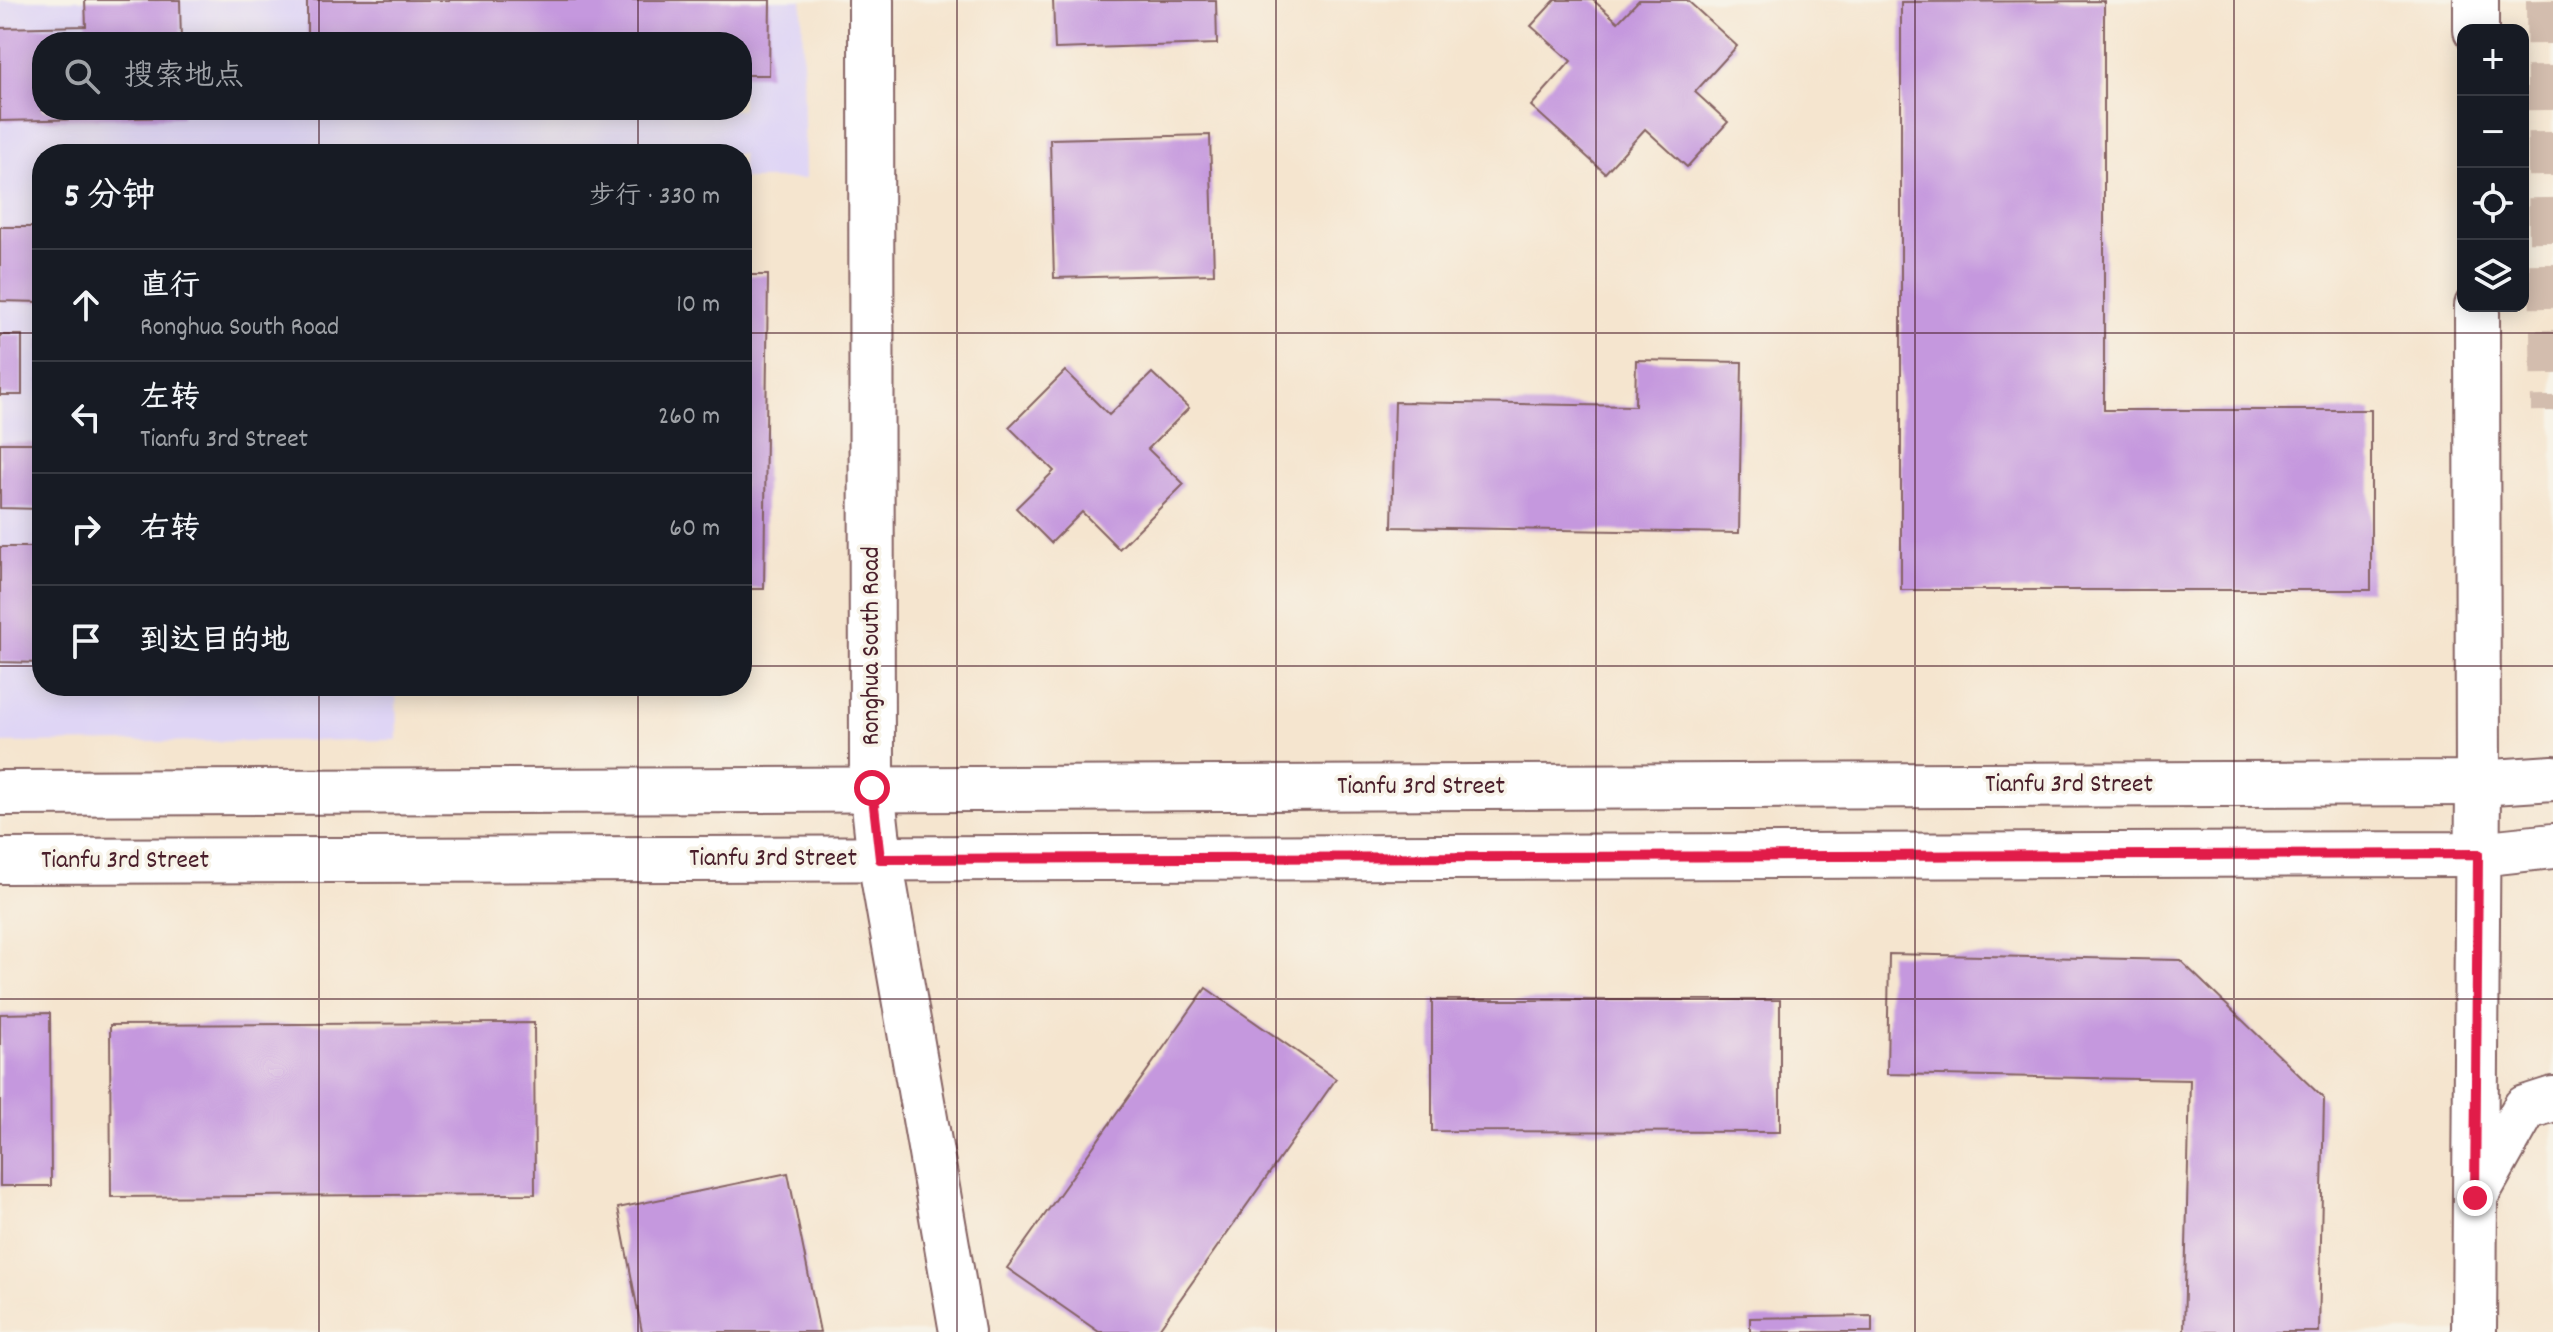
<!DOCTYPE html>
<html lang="zh">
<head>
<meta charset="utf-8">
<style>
	:root { --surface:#171b24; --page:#242831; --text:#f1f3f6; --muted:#9ea1a6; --line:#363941 }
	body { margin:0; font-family:Dekko,"LXGW WenKai TC",sans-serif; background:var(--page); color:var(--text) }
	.controls { position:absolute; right:24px; top:24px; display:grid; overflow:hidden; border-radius:16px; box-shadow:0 4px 20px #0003 }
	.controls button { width:72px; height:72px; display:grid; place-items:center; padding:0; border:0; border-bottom:2px solid var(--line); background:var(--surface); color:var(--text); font:40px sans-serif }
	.stop { position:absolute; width:24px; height:24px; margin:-18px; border:6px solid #e11d48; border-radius:50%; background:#fff }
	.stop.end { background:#e11d48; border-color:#fff; box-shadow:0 2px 8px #0008 }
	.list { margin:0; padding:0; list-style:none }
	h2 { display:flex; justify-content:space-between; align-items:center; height:104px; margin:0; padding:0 32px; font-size:34px }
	h2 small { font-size:26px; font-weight:400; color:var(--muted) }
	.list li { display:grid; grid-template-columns:52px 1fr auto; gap:24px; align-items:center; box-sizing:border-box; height:112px; padding:0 32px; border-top:2px solid var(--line) }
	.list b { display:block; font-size:30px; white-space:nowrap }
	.list p { margin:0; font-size:26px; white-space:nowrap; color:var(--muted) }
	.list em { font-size:26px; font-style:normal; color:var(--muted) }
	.icon { flex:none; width:44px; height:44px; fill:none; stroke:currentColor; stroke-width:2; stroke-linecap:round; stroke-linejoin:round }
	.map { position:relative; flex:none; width:2553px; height:1332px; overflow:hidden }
	.search { position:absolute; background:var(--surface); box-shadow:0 4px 20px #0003; left:32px; top:32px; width:720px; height:88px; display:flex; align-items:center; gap:20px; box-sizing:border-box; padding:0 28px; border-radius:32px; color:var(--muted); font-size:30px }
	.panel { position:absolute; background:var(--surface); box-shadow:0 4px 20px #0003; left:32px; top:144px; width:720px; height:552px; border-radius:32px }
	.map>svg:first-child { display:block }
	.built { fill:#dfd5f5; fill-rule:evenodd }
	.building { fill:#c598de }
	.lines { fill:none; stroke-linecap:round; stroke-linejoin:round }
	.highway-tunnel { stroke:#d3bdae; stroke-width:44; stroke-dasharray:44 22; stroke-linecap:butt }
	.minor-casing { stroke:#866464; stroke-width:48 }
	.major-casing { stroke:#866464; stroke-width:48 }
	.minor { stroke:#fff; stroke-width:44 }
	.major { stroke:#fff; stroke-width:44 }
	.route { stroke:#e11d48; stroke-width:10 }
	.grid { fill:none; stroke:#4a1f2b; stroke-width:2; stroke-opacity:0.55 }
	.labels { text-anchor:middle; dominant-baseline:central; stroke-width:7; stroke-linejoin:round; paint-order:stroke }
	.street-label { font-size:26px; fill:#4a1f2b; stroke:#f7f3e8 }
</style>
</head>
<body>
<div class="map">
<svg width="2553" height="1332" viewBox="0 0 2553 1332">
	<rect width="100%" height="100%" fill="#f7f3e8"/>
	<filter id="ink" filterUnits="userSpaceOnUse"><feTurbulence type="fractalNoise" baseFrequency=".0125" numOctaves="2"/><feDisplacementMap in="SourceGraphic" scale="16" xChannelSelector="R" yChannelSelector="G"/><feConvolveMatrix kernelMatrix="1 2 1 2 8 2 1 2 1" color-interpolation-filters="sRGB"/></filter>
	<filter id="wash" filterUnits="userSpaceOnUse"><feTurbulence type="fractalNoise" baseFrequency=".006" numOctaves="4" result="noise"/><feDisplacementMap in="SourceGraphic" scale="32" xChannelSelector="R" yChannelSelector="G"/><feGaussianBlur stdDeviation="1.8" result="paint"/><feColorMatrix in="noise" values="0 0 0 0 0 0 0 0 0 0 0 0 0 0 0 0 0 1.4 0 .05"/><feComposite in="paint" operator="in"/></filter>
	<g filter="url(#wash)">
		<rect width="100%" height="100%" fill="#f5e5cf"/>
		<path class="built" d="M0,0H802L805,179H742V154H42V686H396L397,740L0,743ZM42,42H742V110H42Z"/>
		<g id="blocks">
			<g class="building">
				<polygon points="85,0 180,0 181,42 42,42 42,110 182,110 182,117 0,121 0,28 86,26"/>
				<polygon points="307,0 770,0 769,75 742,75 742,42 307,42"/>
				<polygon points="1053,0 1216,0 1217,44 1055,49"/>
				<polygon points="1555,0 1593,0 1618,22 1639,0 1687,0 1737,46 1695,92 1728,122 1687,167 1645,129 1605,173 1531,106 1571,61 1531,26"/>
				<polygon points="2104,1 2104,410 2371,410 2371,590 1901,590 1901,2"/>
				<polygon points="1210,135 1214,274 1054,278 1050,139"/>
				<polygon points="0,227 42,227 42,302 0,301"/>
				<polygon points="742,275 768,275 764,589 742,589"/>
				<rect x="0" y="335" width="22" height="60"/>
				<rect x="39" y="338" width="3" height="59"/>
				<polygon points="1636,360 1742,362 1739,533 1392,527 1395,402 1635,406"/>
				<polygon points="1065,371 1109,415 1152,373 1189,408 1148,449 1184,484 1119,549 1082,512 1051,543 1016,508 1054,471 1009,427"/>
				<polygon points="0,443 42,443 42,509 0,508"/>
				<polygon points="0,547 42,547 42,663 0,662"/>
				<polygon points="1889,954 2180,960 2324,1099 2319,1332 2184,1332 2190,1080 1887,1074"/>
				<polygon points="1206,988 1336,1079 1157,1332 1099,1332 1007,1268"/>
				<polygon points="1432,1000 1780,1000 1780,1132 1432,1131"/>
				<polygon points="50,1013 51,1186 0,1186 0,1014"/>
				<polygon points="534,1023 535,1194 111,1197 110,1025"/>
				<polygon points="788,1173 820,1332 642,1332 618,1208"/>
				<polygon points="1872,1316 1872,1332 1750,1332 1750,1318"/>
			</g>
		</g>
	</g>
	<g filter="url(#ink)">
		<use href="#blocks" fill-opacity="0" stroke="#866464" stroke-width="2"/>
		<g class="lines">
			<polyline class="highway-tunnel" points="2548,0 2553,411"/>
			<g class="minor-casing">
				<g id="minor">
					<polyline points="871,0 872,788 880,859 962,1332"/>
					<polyline points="0,793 2478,783 2553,778"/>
					<polyline points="0,861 2478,854 2553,846"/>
				</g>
			</g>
			<g class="major-casing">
				<g id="major">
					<polyline points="2476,0 2476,30"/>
					<polyline points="2476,1195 2525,1108 2553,1099"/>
					<polyline points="2474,1332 2478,783 2477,306"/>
				</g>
			</g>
			<use href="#minor" class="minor"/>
			<use href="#major" class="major"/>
		</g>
	</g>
	<g class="lines" filter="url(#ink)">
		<polyline class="route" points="872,788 880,859 2478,854 2475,1198"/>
	</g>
	<path class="grid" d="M319,0V42M638,0V42M957,0V1332M1276,0V1332M1596,0V1332M1915,0V1332M2234,0V1332M319,110V154M638,110V154M0,333H42M742,333H2553M0,666H42M742,666H2553M319,686V1332M638,686V1332M0,999H2553"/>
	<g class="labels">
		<g class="street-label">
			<text transform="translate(872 646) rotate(-90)">Ronghua South Road</text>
			<text x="2069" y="785">Tianfu 3rd Street</text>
			<text x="1421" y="787">Tianfu 3rd Street</text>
			<text x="773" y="859">Tianfu 3rd Street</text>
			<text x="125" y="861">Tianfu 3rd Street</text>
		</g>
	</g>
</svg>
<div class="controls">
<button>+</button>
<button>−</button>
<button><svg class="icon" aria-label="locate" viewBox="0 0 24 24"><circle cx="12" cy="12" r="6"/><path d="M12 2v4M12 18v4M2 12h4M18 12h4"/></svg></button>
<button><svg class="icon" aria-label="layers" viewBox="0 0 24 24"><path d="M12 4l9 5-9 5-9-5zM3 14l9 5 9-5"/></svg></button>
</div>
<div class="stop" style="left:872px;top:788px"></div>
<div class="stop end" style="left:2475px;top:1198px"></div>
<div class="search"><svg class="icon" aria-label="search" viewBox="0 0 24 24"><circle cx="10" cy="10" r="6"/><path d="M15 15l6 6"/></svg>搜索地点</div>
<section class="panel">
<h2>5 分钟<small>步行 · 330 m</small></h2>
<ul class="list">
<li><svg class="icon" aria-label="ahead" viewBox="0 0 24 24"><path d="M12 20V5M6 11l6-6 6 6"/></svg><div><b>直行</b><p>Ronghua South Road</p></div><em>10 m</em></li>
<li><svg class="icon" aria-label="left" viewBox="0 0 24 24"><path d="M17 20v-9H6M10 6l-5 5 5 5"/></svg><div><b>左转</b><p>Tianfu 3rd Street</p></div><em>260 m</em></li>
<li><svg class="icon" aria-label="right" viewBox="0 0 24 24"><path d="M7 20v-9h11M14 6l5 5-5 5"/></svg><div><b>右转</b></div><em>60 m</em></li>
<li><svg class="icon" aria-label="arrive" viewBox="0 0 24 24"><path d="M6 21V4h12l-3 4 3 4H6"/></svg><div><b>到达目的地</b></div></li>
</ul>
</section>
</div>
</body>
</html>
